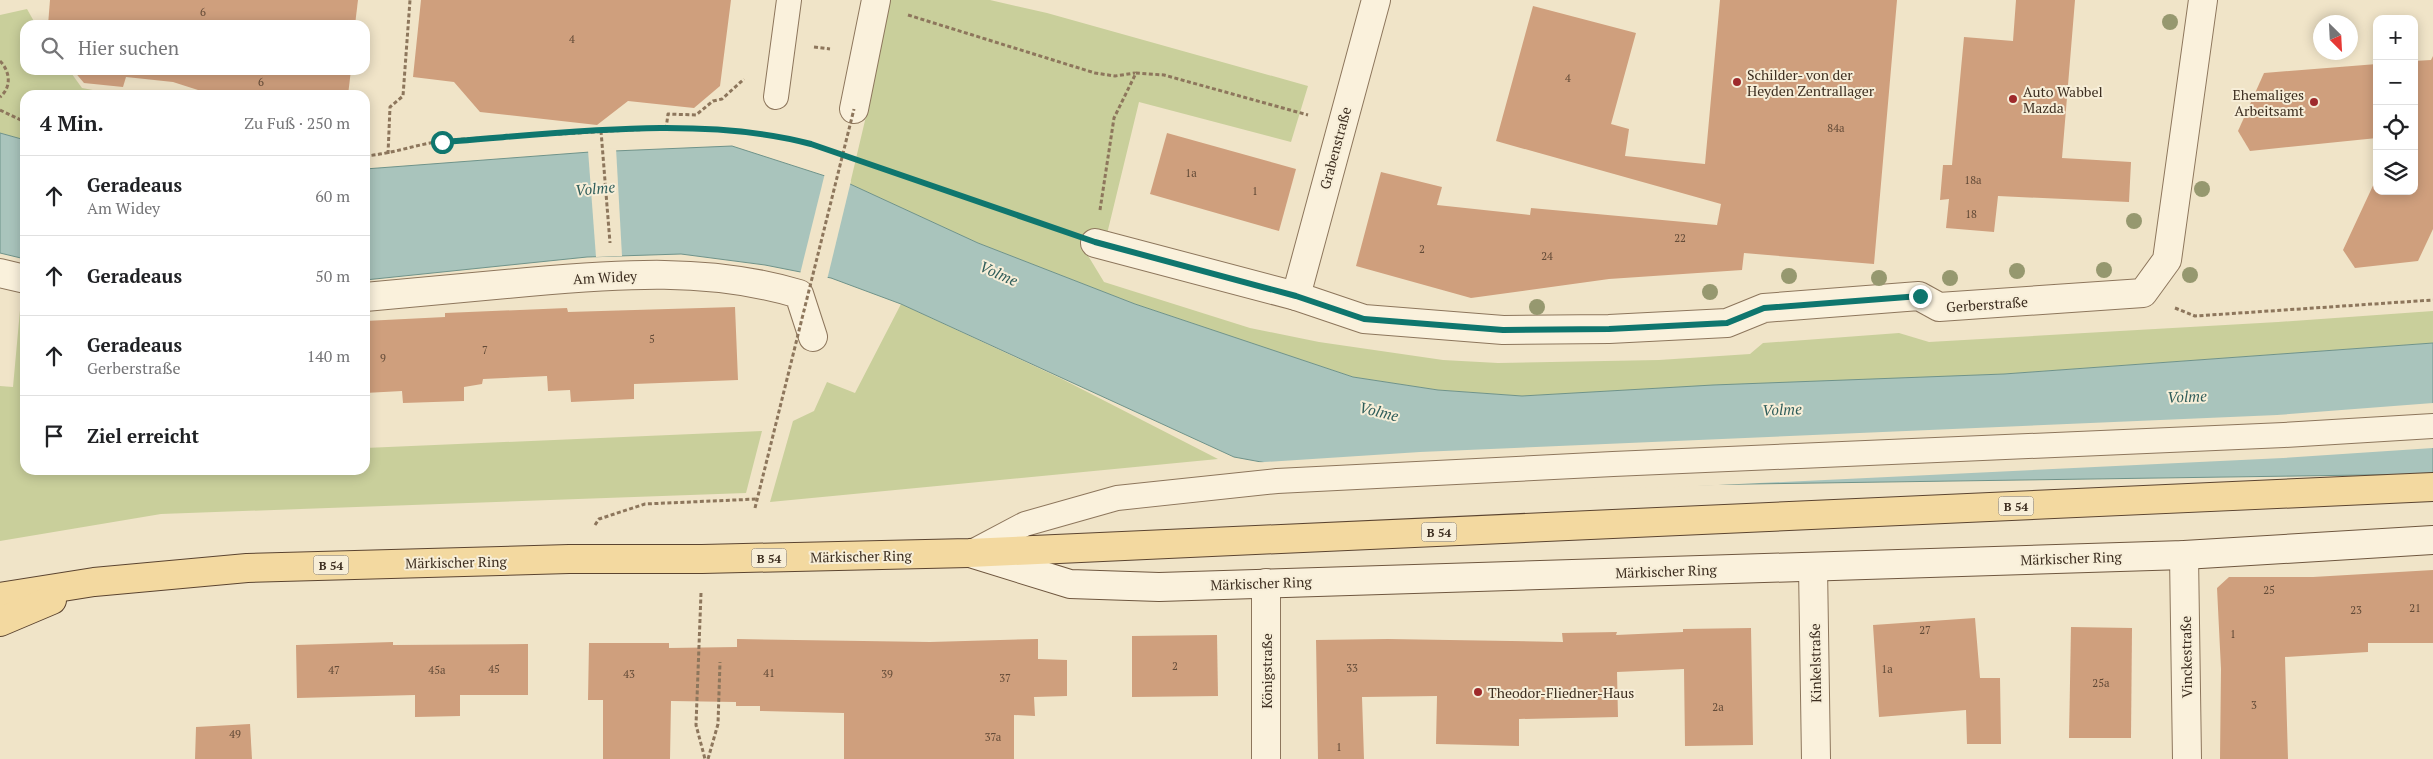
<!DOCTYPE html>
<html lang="de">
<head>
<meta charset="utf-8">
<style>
	:root { --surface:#fff; --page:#f2f2f2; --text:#202124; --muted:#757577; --line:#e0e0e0 }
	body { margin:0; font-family:"PT Serif",serif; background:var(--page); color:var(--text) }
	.controls { position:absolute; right:15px; top:15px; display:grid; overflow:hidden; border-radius:10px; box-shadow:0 2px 12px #0003 }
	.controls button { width:45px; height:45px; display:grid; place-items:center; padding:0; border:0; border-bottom:1px solid var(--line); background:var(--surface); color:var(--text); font:25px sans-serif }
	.compass { position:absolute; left:2313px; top:15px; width:45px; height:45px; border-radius:50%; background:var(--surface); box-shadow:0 2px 12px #0003; rotate:156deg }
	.stop { position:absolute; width:15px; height:15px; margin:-11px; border:4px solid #0f766e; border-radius:50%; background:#fff }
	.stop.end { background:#0f766e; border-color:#fff; box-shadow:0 1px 5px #0008 }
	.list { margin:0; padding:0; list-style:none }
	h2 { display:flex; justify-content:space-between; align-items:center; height:65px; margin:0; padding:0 20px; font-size:21px }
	h2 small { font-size:16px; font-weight:400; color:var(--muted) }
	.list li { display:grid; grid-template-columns:32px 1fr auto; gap:15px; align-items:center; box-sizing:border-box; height:80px; padding:0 20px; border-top:1px solid var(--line) }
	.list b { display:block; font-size:19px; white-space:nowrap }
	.list p { margin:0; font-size:16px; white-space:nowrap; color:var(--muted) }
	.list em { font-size:16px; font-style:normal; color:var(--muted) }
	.icon { flex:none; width:28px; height:28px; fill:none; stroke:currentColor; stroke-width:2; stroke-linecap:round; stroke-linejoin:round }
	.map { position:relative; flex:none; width:2433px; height:759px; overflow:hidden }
	.search { position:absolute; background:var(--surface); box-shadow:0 2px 12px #0003; left:20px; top:20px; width:350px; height:55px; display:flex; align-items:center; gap:12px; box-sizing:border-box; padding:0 18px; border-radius:15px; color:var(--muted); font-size:19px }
	.panel { position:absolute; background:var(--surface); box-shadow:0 2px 12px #0003; left:20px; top:90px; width:350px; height:385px; border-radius:15px }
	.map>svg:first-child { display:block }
	.green { fill:#c9cf9b }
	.water { fill:#a9c4bc; stroke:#6f938a }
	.pier { fill:#f0e4c8 }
	.building { fill:#cf9f7d }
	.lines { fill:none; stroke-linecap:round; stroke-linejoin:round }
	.lane-casing { stroke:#8d765c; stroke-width:26 }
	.street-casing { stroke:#8d765c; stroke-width:30 }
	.secondary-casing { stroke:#6f573f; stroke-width:30 }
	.primary-casing { stroke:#5b4430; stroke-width:30 }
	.path { stroke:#8d765c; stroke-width:3; stroke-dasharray:4 2.5; stroke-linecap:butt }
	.lane { stroke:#faf1dc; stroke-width:24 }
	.street { stroke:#faf1dc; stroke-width:28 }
	.secondary { stroke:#faf1dc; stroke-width:28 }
	.primary { stroke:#f3d9a0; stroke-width:28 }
	.path-bridge { stroke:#8d765c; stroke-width:3; stroke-dasharray:4 2.5; stroke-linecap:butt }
	.tree { fill:#96986f }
	.route { stroke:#0f766e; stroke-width:6 }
	.poi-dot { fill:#9e2a2b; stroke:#f7eed8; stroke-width:2 }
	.labels { text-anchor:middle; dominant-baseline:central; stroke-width:4; stroke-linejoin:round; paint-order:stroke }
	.number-label { font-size:11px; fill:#624a37 }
	.shield { fill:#f7eed8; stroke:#756857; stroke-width:1 }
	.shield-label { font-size:12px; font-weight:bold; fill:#3d2e20 }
	.poi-label { font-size:14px; fill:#3d2e20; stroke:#f7eed8; text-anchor:start }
	.street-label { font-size:14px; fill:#3d2e20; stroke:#f7eed8 }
	.water-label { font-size:15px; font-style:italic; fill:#2f5d5a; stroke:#f7eed8 }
</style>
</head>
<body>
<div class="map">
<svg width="2433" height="759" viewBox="0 0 2433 759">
	<rect width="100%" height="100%" fill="#f0e4c8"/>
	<g class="green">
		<polygon points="889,0 990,0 1047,13 1308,86 1291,142 1139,102 1107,234 1087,254 1104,282 1250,328 1319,342 1443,360 1498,363 1659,360 1750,354 1763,343 1899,333 1929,342 2278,322 2433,311 2433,343 2004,374 1522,396 1438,390 1353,377 1135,304 978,243 850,184 867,112"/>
		<polygon points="27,9 36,25 25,25 25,70 69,70 82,88 120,95 25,95 25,140 0,133 0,15"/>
		<polygon points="21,299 25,300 25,470 365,470 365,448 762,431 746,493 161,514 0,541 0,386 13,387"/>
		<polygon points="901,304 1062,379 1218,459 770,502 793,421 814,411 827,382 855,393"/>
	</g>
	<g class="water">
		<polygon points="0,133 25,140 25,259 0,253"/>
		<polygon points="732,146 850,184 978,243 1135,304 1353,377 1438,390 1522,396 1713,385 2004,374 2433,343 2433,474 1408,489 1234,457 901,304 831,278 765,265 681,254 587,257 365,280 365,169 590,152"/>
	</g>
	<g class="pier">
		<polygon points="616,148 622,256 596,257 588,150"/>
		<polygon points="825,173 851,181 827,280 800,274"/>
		<polygon points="2433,403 2433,448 2283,458 1677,487 1408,491 1250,463 1420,452 2277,415"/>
	</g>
	<g class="building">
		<polygon points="50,0 358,0 355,25 48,25"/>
		<polygon points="421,0 731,0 720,86 694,108 628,101 597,125 480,112 454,82 413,77"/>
		<polygon points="1720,0 1897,0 1874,264 1744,253 1742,270 1609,279 1471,298 1356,266 1381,172 1442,187 1437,205 1530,215 1531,208 1717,225 1721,204 1496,141 1533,6 1636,33 1611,124 1629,129 1625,156 1705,164"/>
		<polygon points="2016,0 2075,0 2062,158 2131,162 2129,202 1998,196 1994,232 1946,228 1949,199 1940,200 1943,165 1952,165 1964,37 2013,41"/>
		<polygon points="2433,56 2433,229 2418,261 2355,268 2343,250 2377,177 2377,191 2414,191 2414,61 2431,60"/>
		<polygon points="2377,64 2377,138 2250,151 2238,131 2264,73"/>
		<polygon points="73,70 351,70 348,95 227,95 198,90 173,82 126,77 123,87 84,83"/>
		<polygon points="1167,133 1296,169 1279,231 1150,194"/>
		<polygon points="735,307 738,380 634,384 634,399 571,402 570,390 548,391 547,376 483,379 482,384 464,387 464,401 403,403 402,391 365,393 365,321 445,317 445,313 567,308 568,312"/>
		<polygon points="2433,570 2433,643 2368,643 2368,652 2285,657 2288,759 2220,759 2221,669 2217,588 2229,577 2313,577"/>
		<polygon points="1975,618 1980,678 2000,678 2001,744 1967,744 1966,710 1879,717 1873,625"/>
		<polygon points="2071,627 2132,628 2131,738 2069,738"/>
		<polygon points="1751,628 1753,745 1685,746 1684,669 1617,672 1618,717 1519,719 1519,746 1436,744 1437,696 1362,697 1364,759 1318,759 1316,640 1388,639 1563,642 1562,633 1617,632 1616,635 1683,632 1683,629"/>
		<polygon points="1217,635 1218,696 1132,697 1132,636"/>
		<polygon points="737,639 930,642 1038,639 1038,659 1067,660 1067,696 1034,697 1035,716 1014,715 1014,759 844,759 844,713 760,711 760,706 736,706 736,702 671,701 670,759 603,759 603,700 588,700 589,643 669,643 669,648 737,647"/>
		<polygon points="393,642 393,645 528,644 528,695 460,695 460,716 415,717 415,695 297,698 296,645"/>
		<polygon points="250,724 252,759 195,759 196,727"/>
	</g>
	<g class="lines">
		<g class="lane-casing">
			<g id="lane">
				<polyline points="776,97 789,0"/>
				<polyline points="970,553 1025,524 1117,498 1277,481 1613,464 2284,435 2433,426"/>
			</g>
		</g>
		<g class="street-casing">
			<g id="street">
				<polyline points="854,109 876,0"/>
				<polyline points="1095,243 1296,296 1364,319 1503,330 1609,329 1727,323 1764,308 1919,296 1939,307 2143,293 2167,260 2203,0"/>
				<polyline points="0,273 25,279"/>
				<polyline points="1296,296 1376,0"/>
				<path d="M365,297C419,292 473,287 528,282C620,274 709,267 799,294L813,337"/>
				<polyline points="2184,555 2187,759"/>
				<polyline points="1813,567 1816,759"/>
				<polyline points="1266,583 1266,759"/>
			</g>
		</g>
		<g class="secondary-casing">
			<polyline id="secondary" points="973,554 1070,584 1159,587 2184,555 2433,540"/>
		</g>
		<g class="primary-casing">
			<g id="primary">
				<polyline points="0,597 94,582 247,568 569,559 702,559 969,553 2433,487"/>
				<polyline points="0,622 52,600"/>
			</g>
		</g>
		<g class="path">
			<polyline points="908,15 1095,73 1115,76 1135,73"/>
			<polyline points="814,47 830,49"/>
			<path d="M0,61C10,71 12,87 0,97"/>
			<polyline points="209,95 210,92"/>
			<polyline points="0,110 25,122"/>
			<polyline points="666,129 668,114 696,115 713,101 722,99 744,79"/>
			<polyline points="601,131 610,243"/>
			<polyline points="388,154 390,107 403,96 410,0"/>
			<path d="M365,156C392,154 417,144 443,141C482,137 522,136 561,134C644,129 730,122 811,144L1063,231"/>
			<polyline points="1100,210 1114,118 1136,73 1164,75 1308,115"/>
			<polyline points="2175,308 2195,316 2433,300"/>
			<polyline points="595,525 599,519 645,504 757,499"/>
			<polyline points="701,593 696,725 705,759"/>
			<polyline points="708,759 718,724 720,662"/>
		</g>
		<use href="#lane" class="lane"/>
		<use href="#street" class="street"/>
		<use href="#secondary" class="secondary"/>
		<use href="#primary" class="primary"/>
		<polyline class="path-bridge" points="755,508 854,109"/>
	</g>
	<g class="tree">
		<circle cx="2170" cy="22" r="8"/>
		<circle cx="2202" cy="189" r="8"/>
		<circle cx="2134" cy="221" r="8"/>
		<circle cx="2104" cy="270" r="8"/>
		<circle cx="2017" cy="271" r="8"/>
		<circle cx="2190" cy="275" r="8"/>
		<circle cx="1789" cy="276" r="8"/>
		<circle cx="1879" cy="278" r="8"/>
		<circle cx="1950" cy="278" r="8"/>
		<circle cx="1710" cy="292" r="8"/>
		<circle cx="1537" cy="307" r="8"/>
	</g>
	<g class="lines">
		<path class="route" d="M442,142C557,134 699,114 811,144L1095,242L1296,296L1364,319L1503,330L1609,329L1727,323L1764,308L1920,296"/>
	</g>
	<g class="poi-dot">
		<circle cx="1737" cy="82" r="5"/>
		<circle cx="2013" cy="99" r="5"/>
		<circle cx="2314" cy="102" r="5"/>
		<circle cx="1478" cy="692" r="5"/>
	</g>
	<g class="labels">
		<g class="number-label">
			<text x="203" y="12">6</text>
			<text x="572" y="39">4</text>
			<text x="1568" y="78">4</text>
			<text x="261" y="82">6</text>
			<text x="1836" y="128">84a</text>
			<text x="1191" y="173">1a</text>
			<text x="1973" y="180">18a</text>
			<text x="1255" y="191">1</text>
			<text x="1971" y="214">18</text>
			<text x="1680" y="238">22</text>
			<text x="1422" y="249">2</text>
			<text x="1547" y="256">24</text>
			<text x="652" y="339">5</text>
			<text x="485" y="350">7</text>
			<text x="383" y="358">9</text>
			<text x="2269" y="590">25</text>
			<text x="2415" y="608">21</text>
			<text x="2356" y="610">23</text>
			<text x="1925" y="630">27</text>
			<text x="2233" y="634">1</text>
			<text x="1175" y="666">2</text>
			<text x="1352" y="668">33</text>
			<text x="494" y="669">45</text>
			<text x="1887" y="669">1a</text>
			<text x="334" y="670">47</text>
			<text x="437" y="670">45a</text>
			<text x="769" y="673">41</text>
			<text x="629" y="674">43</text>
			<text x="887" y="674">39</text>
			<text x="1005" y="678">37</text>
			<text x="2101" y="683">25a</text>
			<text x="2254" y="705">3</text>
			<text x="1718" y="707">2a</text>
			<text x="235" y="734">49</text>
			<text x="993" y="737">37a</text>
			<text x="1339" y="747">1</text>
		</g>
		<g class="shield">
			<rect x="1998.5" y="496.5" width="35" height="19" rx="4"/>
			<rect x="1421.5" y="522.5" width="35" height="19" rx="4"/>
			<rect x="751.5" y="548.5" width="35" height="19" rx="4"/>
			<rect x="313.5" y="555.5" width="35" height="19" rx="4"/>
		</g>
		<g class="shield-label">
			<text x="2016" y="506">B 54</text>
			<text x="1439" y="532">B 54</text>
			<text x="769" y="558">B 54</text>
			<text x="331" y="565">B 54</text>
		</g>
		<g class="poi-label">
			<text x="1747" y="74">Schilder- von der<tspan x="1747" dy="16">Heyden Zentrallager</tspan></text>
			<text x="2023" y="91">Auto Wabbel<tspan x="2023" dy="16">Mazda</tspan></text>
			<text x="2304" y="94" text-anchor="end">Ehemaliges<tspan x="2304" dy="16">Arbeitsamt</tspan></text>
			<text x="1488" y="692">Theodor-Fliedner-Haus</text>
		</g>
		<g class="street-label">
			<text transform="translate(1335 148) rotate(-75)">Grabenstraße</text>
			<text transform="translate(605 277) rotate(-3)">Am Widey</text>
			<text transform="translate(1987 304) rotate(-4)">Gerberstraße</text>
			<text transform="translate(861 556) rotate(-1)">Märkischer Ring</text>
			<text transform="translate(2071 558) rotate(-2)">Märkischer Ring</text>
			<text transform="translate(456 562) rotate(-1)">Märkischer Ring</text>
			<text transform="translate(1666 571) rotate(-2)">Märkischer Ring</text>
			<text transform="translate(1261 583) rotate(-2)">Märkischer Ring</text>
			<text transform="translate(2186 657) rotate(-91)">Vinckestraße</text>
			<text transform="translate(1815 663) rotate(-91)">Kinkelstraße</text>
			<text transform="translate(1266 671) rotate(-90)">Königstraße</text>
		</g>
		<g class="water-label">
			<text transform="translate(595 188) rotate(-5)">Volme</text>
			<text transform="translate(999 273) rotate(24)">Volme</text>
			<text transform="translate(2187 396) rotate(-2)">Volme</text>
			<text transform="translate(1782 409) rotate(-2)">Volme</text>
			<text transform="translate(1379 411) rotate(14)">Volme</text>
		</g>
	</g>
</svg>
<div class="controls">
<button>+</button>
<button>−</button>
<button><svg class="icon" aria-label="locate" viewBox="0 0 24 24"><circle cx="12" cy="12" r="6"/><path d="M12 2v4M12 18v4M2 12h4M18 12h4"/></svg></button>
<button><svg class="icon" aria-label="layers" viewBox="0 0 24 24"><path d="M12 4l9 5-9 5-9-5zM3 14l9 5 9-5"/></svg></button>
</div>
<svg class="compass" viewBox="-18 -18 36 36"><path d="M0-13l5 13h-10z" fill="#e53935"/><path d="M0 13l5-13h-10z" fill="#757577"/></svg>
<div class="stop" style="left:442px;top:142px"></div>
<div class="stop end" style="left:1920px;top:296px"></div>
<div class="search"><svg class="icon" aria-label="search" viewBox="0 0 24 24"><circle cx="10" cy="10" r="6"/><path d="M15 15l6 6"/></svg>Hier suchen</div>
<section class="panel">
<h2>4 Min.<small>Zu Fuß · 250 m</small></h2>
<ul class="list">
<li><svg class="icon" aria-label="ahead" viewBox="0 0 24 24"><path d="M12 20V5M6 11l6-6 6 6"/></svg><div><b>Geradeaus</b><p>Am Widey</p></div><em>60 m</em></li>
<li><svg class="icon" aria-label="ahead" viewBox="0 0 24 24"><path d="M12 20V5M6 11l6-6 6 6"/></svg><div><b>Geradeaus</b></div><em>50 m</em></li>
<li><svg class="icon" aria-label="ahead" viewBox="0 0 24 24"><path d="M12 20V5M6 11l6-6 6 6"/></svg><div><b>Geradeaus</b><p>Gerberstraße</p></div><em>140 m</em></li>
<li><svg class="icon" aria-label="arrive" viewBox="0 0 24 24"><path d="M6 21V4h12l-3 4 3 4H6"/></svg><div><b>Ziel erreicht</b></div></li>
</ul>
</section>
</div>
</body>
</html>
